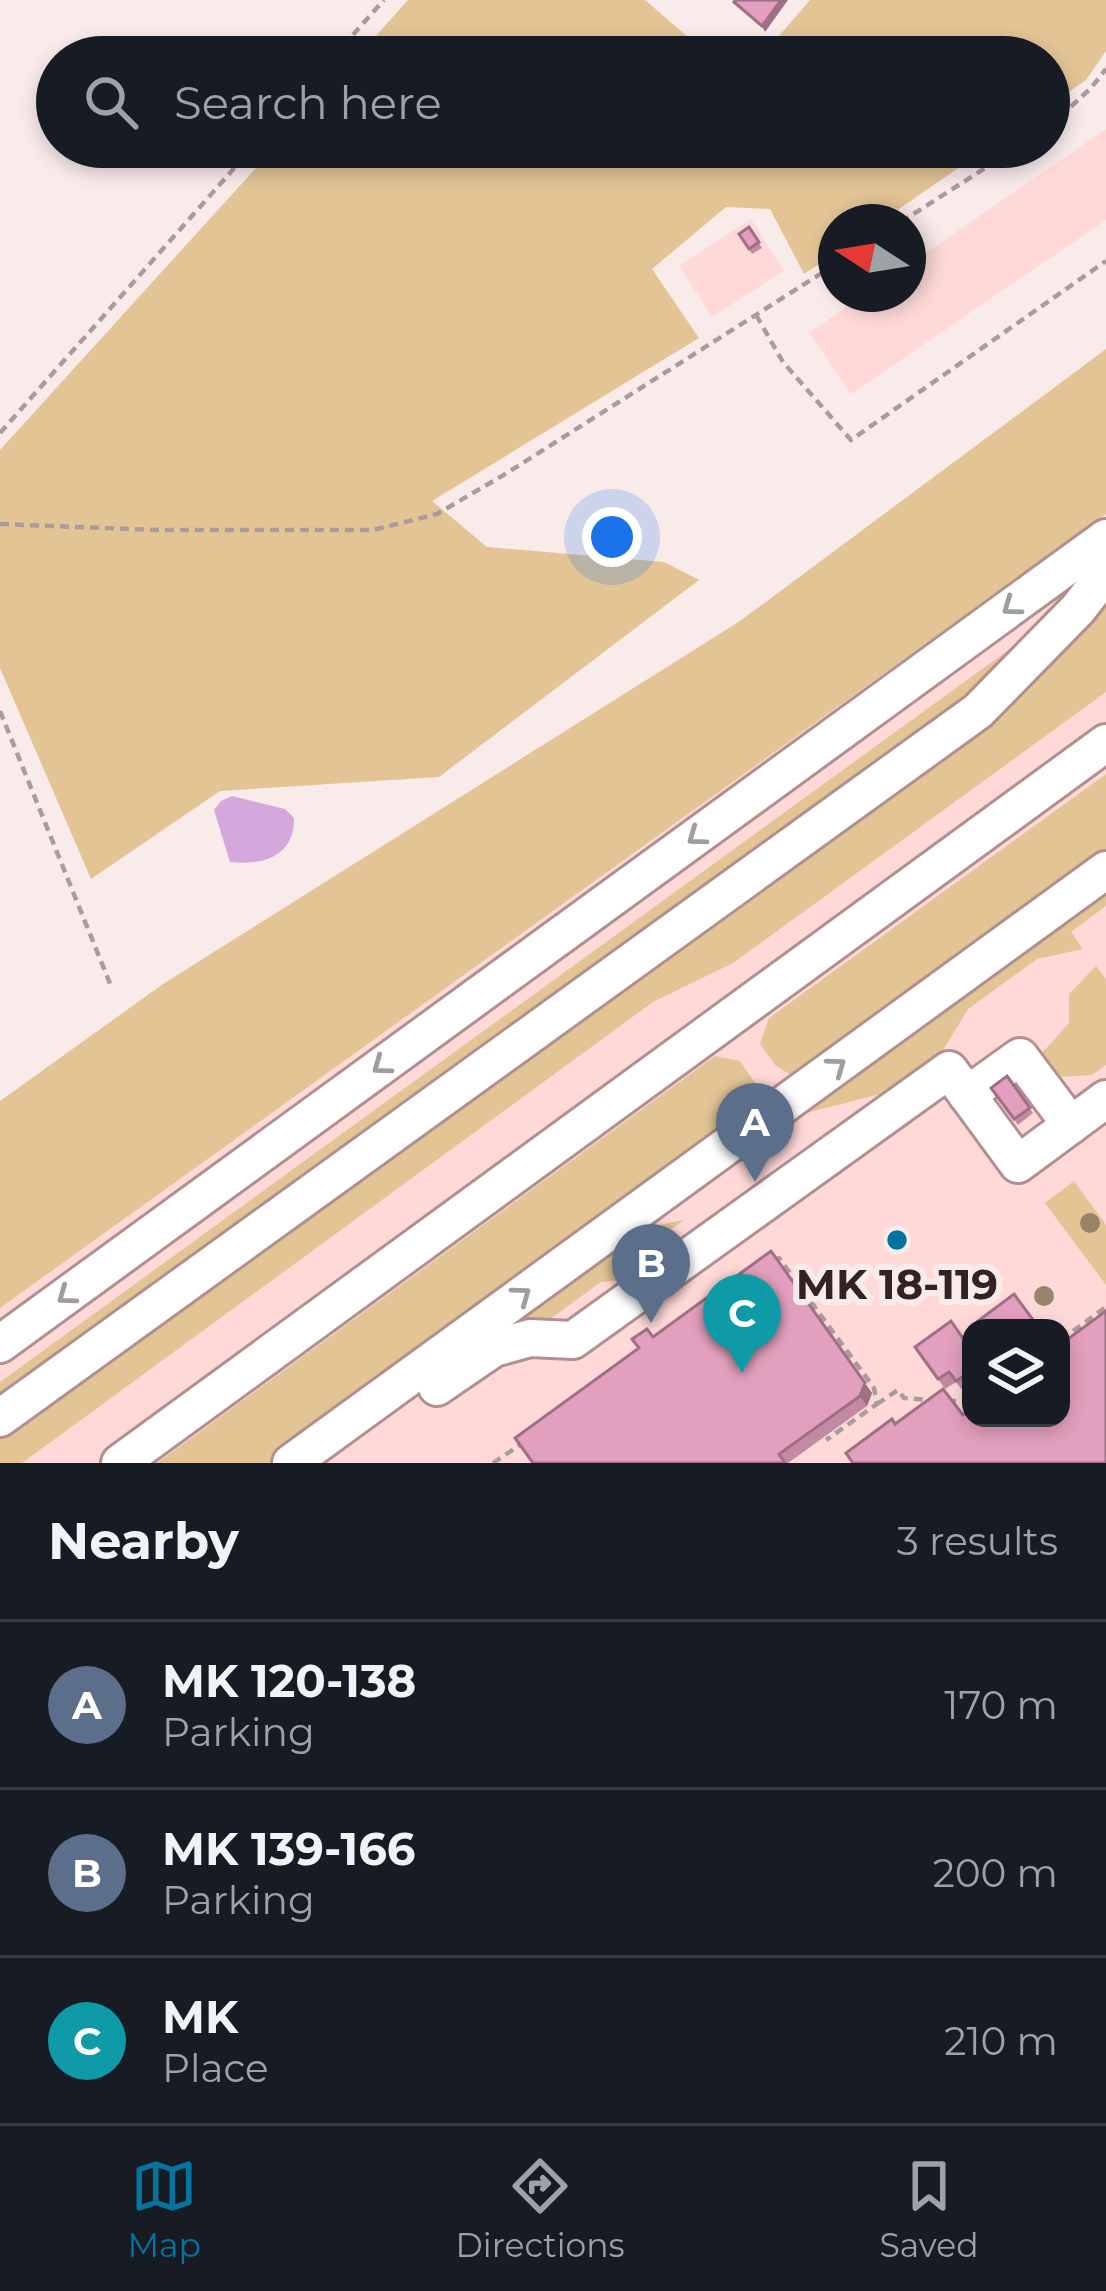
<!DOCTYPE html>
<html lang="en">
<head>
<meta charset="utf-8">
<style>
	:root { --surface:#171b24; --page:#242831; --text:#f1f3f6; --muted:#9ea1a6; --line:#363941; --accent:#03749e }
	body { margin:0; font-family:Montserrat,sans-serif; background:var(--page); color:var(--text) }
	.controls { position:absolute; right:36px; bottom:36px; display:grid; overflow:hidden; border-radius:24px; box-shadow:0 6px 18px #0003 }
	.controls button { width:108px; height:108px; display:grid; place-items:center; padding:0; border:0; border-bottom:3px solid var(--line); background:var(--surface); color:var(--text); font:60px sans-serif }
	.compass { position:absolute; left:818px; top:204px; width:108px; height:108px; border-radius:50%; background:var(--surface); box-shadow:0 6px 18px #0003; rotate:282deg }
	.you { position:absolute; left:612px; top:537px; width:42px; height:42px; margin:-30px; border:9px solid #fff; border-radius:50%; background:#1a73e8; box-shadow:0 0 0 18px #1a73e833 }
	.badge { display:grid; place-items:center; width:78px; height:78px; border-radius:50%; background:var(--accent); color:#fff; font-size:39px; font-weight:700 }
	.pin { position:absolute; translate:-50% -99px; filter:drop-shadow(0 3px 6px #0008) }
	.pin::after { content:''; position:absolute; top:63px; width:42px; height:36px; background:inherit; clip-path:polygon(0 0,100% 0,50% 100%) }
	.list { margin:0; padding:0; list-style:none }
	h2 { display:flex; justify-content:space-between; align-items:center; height:156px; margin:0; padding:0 48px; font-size:51px }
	h2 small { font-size:39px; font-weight:400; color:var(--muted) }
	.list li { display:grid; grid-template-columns:78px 1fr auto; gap:36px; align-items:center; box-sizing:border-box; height:168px; padding:0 48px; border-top:3px solid var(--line) }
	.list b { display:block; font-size:45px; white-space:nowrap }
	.list p { margin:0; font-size:39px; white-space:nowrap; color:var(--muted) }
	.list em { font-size:39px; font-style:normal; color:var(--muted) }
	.icon { flex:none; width:66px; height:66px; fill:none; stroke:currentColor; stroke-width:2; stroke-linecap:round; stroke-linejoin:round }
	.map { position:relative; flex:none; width:1106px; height:1463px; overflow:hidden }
	.search { position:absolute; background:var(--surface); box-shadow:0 6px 18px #0003; left:36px; right:36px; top:36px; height:132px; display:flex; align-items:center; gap:30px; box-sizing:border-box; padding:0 42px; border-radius:66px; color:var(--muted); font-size:45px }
	.sheet { height:660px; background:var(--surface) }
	nav { display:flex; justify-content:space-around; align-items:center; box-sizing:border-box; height:168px; border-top:3px solid var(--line); background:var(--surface); font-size:33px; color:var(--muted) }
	nav a { display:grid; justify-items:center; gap:6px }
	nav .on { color:var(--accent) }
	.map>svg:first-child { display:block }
	.built { fill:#fed9d8; fill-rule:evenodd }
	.green { fill:#e2c495 }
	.water { fill:#d4a8dc }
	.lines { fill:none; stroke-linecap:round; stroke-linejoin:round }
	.minor-casing { stroke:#b2908f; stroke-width:42 }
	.path { stroke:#aa9c9c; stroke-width:4.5; stroke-dasharray:9 6; stroke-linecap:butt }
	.minor { stroke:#fff; stroke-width:36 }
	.tree { fill:#98846a }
	.wall { fill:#c38aa3 }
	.shaded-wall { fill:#9f7085 }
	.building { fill:#e3a0be; stroke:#9f7085; stroke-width:3 }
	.oneway { stroke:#a29c9c }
	.poi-dot { fill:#03749e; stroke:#faebeb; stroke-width:4.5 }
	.labels { text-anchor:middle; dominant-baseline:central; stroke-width:12; stroke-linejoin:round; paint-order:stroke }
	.poi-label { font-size:42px; font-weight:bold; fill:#312323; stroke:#faebeb }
</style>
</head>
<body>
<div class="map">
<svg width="1106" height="1463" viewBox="0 0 1106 1463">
	<rect width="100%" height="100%" fill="#faebeb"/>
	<g class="built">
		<polygon points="1106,129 1106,220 851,394 809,333 866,294 908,294 908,265"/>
		<polygon points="751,219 784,271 712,317 679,266"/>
		<path d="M1106,446V1463H0V1237ZM971,1328H1061V1418H971Z"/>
	</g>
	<g class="green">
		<polygon points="408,0 645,0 711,57 357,57"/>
		<polygon points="810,0 1106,0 1106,51 1086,80 1049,106 1049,57 761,57"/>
		<polygon points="275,147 989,147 880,222 836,222 836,253 804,274 770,209 726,207 652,269 699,338 432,501 487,547 664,562 699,580 439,777 220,791 91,879 0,668 0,450"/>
		<polygon points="1106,349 1106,514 0,1308 0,1101 163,984 740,621"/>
		<polygon points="1106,579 1106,692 733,963 653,1002 22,1463 0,1463 0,1382"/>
		<polygon points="1106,774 1106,854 796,1078 776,1066 760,1044 769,1018"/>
		<polygon points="1106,885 1106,906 1071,932 1083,949 1037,959 968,1009 936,1062 896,1090 806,1113 706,1186 698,1182"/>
		<polygon points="1096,966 1106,979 1106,1065 1092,1075 1060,1077 1042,1053 1069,1023 1069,994"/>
		<polygon points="715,1056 740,1061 755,1083 758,1106 269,1463 157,1463"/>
		<polygon points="1074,1181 1106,1225 1106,1285 1045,1203"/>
		<polygon points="684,1220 650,1245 662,1263 641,1278 601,1282 538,1328 488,1343 630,1231"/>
	</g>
	<path class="water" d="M232,796L285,809L294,818C295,856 262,866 230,862L214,810L221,801Z"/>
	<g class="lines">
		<g class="minor-casing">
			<g id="minor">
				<polyline points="967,1095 1020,1057 1071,1125"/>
				<polyline points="0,1344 1106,538"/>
				<polyline points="437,1387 494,1348 530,1338 573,1340 949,1070 1018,1164 1106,1099"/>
				<polyline points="0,1418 978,711 1078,609 1106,573"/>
				<polyline points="120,1463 1106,743"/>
				<polyline points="291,1463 1106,870"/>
			</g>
		</g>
		<g class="path">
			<polyline points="333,57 384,0"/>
			<polyline points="1049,127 1091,88 1106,69"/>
			<polyline points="901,222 1018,147"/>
			<polyline points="756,315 783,362 851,440 1106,261"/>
			<polyline points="0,433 253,147"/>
			<polyline points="0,524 156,530 373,530 437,514 507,473 836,264"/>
			<polyline points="0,711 111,986"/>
			<polyline points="774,1261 779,1258 874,1388 877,1404 826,1440"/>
			<polyline points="1061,1340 1106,1307"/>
			<polyline points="947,1401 971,1401"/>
			<polyline points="877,1404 898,1390 904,1398 929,1400"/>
			<polyline points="966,1410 971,1406"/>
			<polyline points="493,1463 523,1443"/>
		</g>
		<use href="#minor" class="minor"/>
	</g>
	<g class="tree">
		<circle cx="1090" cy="1223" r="10"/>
		<circle cx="1044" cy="1296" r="10"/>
	</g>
	<g class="wall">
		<polygon points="749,227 762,248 752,254 739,234"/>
		<polygon points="1007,1076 1033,1113 1018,1125 991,1088"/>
		<polygon points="653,1337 872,1393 867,1406 788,1463 533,1463"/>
		<polygon points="915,1347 971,1350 971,1386 963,1391 956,1382 945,1389"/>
	</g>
	<g class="shaded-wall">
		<polygon points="781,0 788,0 765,32 762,26"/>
		<polygon points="865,1383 872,1393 867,1406 860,1396"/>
	</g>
	<g class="building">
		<polygon points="735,0 781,0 762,26 734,2"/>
		<polygon points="749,227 759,242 749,249 739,234"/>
		<polygon points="1007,1076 1030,1108 1014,1119 991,1088"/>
		<polygon points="771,1251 865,1383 860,1396 779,1454 785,1463 533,1463 515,1438 639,1348 632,1339 647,1329 653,1337"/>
		<polygon points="1014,1294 1039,1328 984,1328 978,1321"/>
		<polygon points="1106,1311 1106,1463 853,1463 846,1453 892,1419 895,1424 943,1389 963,1415 971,1410 971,1418 1061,1418 1061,1344"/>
		<polygon points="951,1321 971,1350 971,1371 956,1381 949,1372 938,1379 915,1347"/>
	</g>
	<defs><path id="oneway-chevron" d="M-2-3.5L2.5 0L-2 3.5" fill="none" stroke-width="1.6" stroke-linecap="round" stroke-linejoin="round" transform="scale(3)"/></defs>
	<g class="oneway">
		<use href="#oneway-chevron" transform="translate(1011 607) rotate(144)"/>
		<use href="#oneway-chevron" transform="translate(696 837) rotate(144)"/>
		<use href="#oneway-chevron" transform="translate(381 1066) rotate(144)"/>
		<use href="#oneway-chevron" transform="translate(837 1066) rotate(-36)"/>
		<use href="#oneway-chevron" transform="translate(522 1295) rotate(-36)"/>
		<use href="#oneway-chevron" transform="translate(66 1296) rotate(144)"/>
	</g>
	<circle class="poi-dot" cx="897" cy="1240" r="12"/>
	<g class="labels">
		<g class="poi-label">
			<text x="897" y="1284">MK 18-119</text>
		</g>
	</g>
</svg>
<div class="controls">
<button><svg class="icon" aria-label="layers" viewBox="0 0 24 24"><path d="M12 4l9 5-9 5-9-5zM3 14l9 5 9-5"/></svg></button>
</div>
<svg class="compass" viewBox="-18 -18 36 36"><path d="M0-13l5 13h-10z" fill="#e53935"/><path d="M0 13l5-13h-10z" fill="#9ea1a6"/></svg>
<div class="you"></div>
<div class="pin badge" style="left:755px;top:1182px;background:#5c6f8a">A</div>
<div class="pin badge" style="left:651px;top:1323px;background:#5c6f8a">B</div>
<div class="pin badge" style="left:742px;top:1373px;background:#0f9aa8">C</div>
<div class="search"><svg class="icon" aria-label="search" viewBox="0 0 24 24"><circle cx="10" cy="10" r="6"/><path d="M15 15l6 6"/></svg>Search here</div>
</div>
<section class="sheet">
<h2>Nearby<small>3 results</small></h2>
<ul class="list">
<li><span class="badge" style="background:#5c6f8a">A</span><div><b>MK 120-138</b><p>Parking</p></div><em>170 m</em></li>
<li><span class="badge" style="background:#5c6f8a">B</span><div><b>MK 139-166</b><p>Parking</p></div><em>200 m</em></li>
<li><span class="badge" style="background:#0f9aa8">C</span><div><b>MK</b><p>Place</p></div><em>210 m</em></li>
</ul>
</section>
<nav>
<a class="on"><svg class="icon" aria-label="map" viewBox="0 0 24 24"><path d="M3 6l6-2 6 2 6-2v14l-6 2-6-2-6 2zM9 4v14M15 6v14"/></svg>Map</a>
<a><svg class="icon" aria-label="directions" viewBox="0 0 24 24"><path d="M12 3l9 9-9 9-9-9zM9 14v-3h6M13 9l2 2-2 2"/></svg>Directions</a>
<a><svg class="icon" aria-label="saved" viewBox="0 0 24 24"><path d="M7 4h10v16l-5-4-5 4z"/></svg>Saved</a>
</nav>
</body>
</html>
